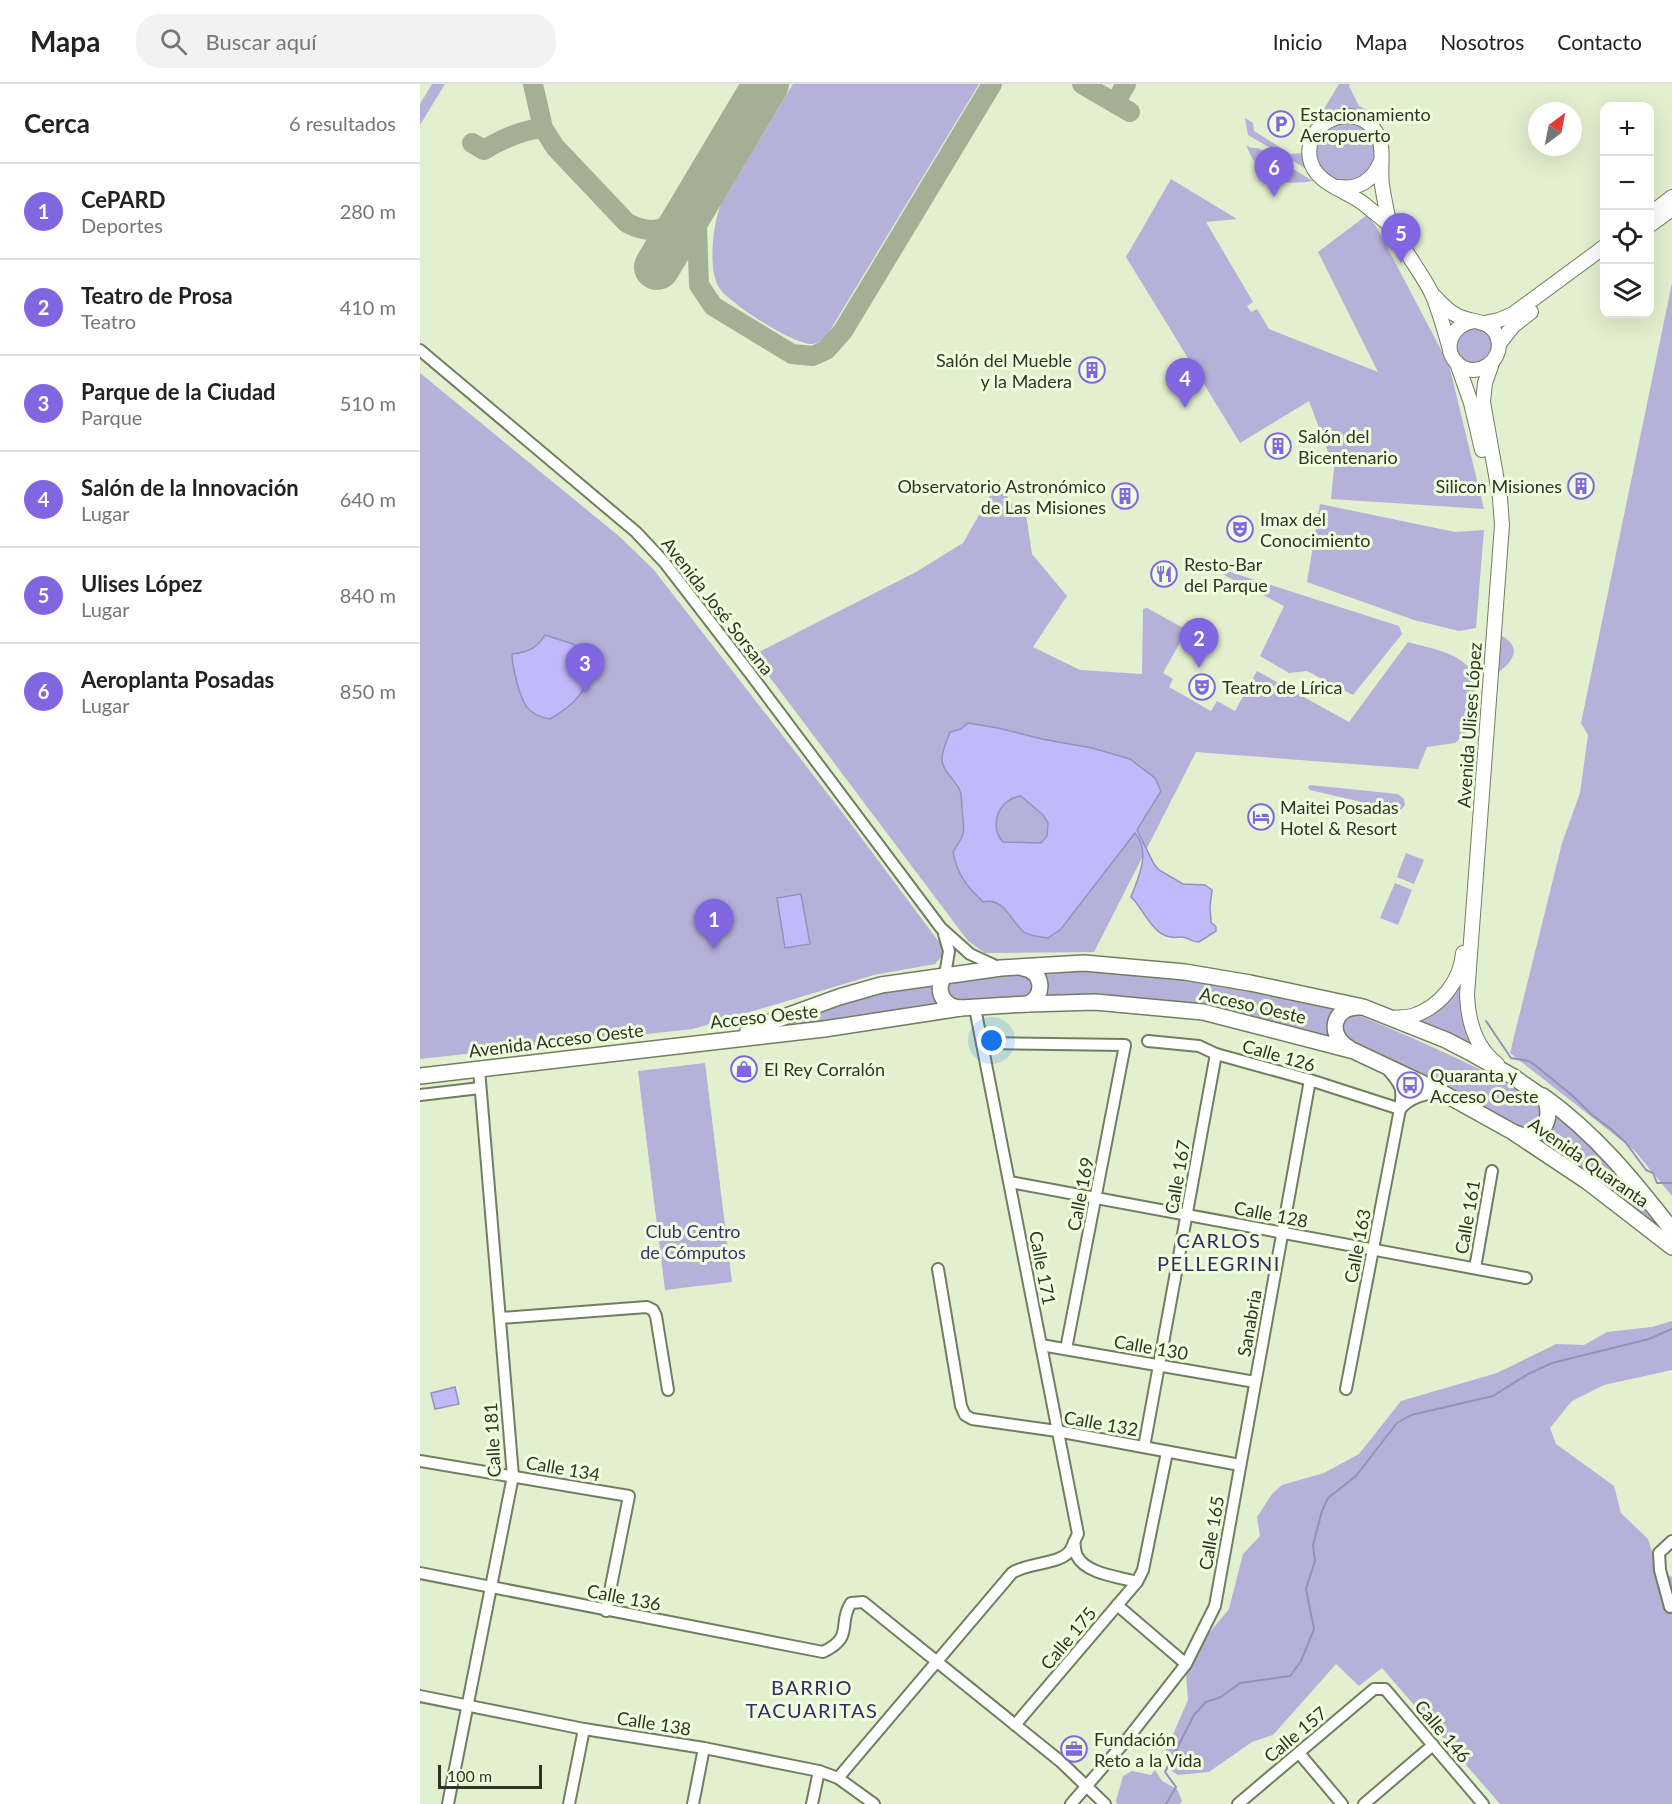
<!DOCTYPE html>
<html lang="es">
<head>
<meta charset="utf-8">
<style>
	:root { --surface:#fff; --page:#f2f2f2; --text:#222; --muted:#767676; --line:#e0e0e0; --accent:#8266e1 }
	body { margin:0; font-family:Lato,sans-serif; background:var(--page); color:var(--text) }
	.controls { position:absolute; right:18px; top:18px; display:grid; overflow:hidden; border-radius:12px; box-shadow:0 6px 24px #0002 }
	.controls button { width:54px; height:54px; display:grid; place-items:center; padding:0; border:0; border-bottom:2px solid var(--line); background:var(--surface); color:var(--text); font:30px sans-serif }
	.compass { position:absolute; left:1108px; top:18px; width:54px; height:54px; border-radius:50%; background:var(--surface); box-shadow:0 6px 24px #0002; rotate:32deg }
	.scale { position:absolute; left:18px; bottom:15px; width:104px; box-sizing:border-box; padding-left:6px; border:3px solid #2f3428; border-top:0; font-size:16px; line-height:21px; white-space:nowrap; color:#2f3428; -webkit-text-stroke:4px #effedc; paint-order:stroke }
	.you { position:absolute; left:572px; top:957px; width:21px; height:21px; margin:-15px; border:4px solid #fff; border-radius:50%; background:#1a73e8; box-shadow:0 0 0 9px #1a73e833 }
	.badge { display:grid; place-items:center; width:39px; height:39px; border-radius:50%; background:var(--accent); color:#fff; font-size:20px; font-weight:700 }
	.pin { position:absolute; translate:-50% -50px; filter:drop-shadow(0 2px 3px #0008) }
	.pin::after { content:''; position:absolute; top:32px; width:21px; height:18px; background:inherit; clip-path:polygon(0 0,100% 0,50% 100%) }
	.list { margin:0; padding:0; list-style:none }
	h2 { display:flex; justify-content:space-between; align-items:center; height:78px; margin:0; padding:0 24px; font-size:26px }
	h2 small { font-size:20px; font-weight:400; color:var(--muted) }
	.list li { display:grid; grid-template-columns:39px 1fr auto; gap:18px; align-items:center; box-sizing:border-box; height:96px; padding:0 24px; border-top:2px solid var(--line) }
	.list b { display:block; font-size:22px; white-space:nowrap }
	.list p { margin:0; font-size:20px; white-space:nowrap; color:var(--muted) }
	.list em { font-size:20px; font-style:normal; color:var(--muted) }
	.icon { flex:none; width:33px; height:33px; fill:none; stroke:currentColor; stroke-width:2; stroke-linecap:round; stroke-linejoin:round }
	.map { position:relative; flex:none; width:1252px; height:1720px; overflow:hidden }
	header { display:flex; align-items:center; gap:36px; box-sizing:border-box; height:84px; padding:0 30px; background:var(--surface); border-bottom:2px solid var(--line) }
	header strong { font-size:28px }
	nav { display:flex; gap:33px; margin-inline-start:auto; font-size:21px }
	.search { width:420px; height:54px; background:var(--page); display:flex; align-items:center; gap:15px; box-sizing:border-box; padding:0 21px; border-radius:24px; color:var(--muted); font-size:22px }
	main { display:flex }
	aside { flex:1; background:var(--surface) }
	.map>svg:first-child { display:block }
	.green { fill:#b5b1d9 }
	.water { fill:#c2b9fb; stroke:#9691bc; stroke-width:1.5; fill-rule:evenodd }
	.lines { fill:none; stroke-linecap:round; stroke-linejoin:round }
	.stream { stroke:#9691bc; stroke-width:2 }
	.taxiway { stroke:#a4b096; stroke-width:20 }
	.runway { stroke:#a4b096; stroke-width:46 }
	.minor-casing { stroke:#717e60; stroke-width:14 }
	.major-casing { stroke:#717e60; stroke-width:16 }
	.highway-casing { stroke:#717e60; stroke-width:18 }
	.minor { stroke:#fff; stroke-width:10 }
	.major { stroke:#fff; stroke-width:14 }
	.highway { stroke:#fff; stroke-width:15 }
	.labels { text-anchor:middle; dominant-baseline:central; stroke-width:6; stroke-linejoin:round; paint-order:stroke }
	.poi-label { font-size:18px; fill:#2f3428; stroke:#effedc; text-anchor:start }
	.street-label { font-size:18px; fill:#2f3428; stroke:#effedc }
	.park-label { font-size:18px; fill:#3f2c78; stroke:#effedc }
	.neighbourhood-label { font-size:20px; letter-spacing:1.5px; fill:#382a66; stroke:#effedc }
</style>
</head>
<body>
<header>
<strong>Mapa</strong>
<div class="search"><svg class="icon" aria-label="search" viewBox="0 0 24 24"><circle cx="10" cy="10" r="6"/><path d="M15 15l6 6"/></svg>Buscar aquí</div>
<nav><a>Inicio</a><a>Mapa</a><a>Nosotros</a><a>Contacto</a></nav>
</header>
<main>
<aside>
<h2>Cerca<small>6 resultados</small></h2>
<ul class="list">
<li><span class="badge">1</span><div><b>CePARD</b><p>Deportes</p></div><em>280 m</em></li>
<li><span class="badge">2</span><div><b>Teatro de Prosa</b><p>Teatro</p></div><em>410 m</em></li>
<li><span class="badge">3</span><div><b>Parque de la Ciudad</b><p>Parque</p></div><em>510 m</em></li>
<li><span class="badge">4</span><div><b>Salón de la Innovación</b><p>Lugar</p></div><em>640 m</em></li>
<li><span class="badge">5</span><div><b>Ulises López</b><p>Lugar</p></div><em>840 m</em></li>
<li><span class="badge">6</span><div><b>Aeroplanta Posadas</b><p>Lugar</p></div><em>850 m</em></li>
</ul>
</aside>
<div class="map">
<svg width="1252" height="1720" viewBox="0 0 1252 1720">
	<rect width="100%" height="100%" fill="#e2f0cf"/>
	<g class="green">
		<polygon points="12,0 25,0 0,41 0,20"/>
		<path d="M373,0H559L409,248C404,255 399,260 391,260C373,260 305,217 298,202C288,182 293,140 301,120Z"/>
		<polygon points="919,0 930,0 929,2 939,22 949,27 951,32 945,36 938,32 892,45"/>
		<polygon points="825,34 833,39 834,47 871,70 883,69 886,61 890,87 828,51"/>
		<circle cx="925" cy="68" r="30"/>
		<path d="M826,61L831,64H838L893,97C856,103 840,94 826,61Z"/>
		<polygon points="751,95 817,135 786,138 833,218 827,222 831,228 837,225 849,245 958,288 898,168 947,131 956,142 1029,281 1064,425 911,415 914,384 889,317 820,359 706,173"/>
		<polygon points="1252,199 1252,1112 1214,1066 1090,969 1142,759 1160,709 1168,651 1161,639"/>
		<polygon points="1060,242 1073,255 1070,274 1054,282 1037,272 1036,252 1040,246"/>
		<polygon points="0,289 200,453 234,486 425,732 522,862 522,872 515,880 454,891 273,945 0,975"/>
		<path d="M579,396L590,418L606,430L612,470L647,512L613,563L660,586L722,590L723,525L727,524L767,546L743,589L753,595L749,603L791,627L797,617L815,627L837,587L929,638L988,558C1010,565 1053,569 1055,600C1057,614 1052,632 1050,646L1035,659L1007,663L998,685L776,668L674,868L565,869L548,857L333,571L496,488L543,459Z"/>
		<polygon points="900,420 1035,448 1064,446 1056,544 1039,547 994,536 887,498"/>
		<polygon points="807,487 979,542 982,550 933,611 887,587 869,589 840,572 864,522 804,491"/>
		<path d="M1080,551C1102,562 1095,577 1077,589Z"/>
		<polygon points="890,701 978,710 984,715 985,721 981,726 976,726 890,706 888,703"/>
		<polygon points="986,769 1004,776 994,800 977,793"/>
		<polygon points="975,799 992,806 978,841 960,834"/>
		<polygon points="1044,877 1043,930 1056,966 996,936"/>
		<polygon points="665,883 764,891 926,923 918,959 784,927 617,916 617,888"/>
		<polygon points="606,889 615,902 611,914 574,919 528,916 526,900 531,895"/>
		<polygon points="521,895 522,922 339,949 461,904"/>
		<path d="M938,931C978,947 1017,965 1055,983C1075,993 1099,1001 1115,1017C1125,1027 1118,1043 1105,1044C1101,1045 1096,1043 1092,1042L923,955L921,941L932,932Z"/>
		<polygon points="285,979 312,1198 245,1206 218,987"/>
		<polygon points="1134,1026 1170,1058 1252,1156 1110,1054"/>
		<polygon points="1252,1237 1252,1286 1184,1301 1152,1317 1130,1344 1136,1360 1194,1402 1201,1429 1228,1455 1235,1477 1233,1484 1252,1493 1252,1720 1080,1720 962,1584 939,1602 916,1580 853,1651 832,1658 789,1688 758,1691 752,1687 744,1671 768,1616 765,1578 809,1525 823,1470 840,1452 837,1433 852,1410 862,1401 904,1389 939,1370 981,1317 1077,1289 1136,1260 1164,1261 1187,1248 1232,1243"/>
		<polygon points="735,1686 742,1697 757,1705 762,1717 760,1720 697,1720 696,1717 703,1692 712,1687 731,1691"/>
	</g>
	<g class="water">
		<path d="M125,551L153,560L177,576C168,605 156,620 130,635C107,631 103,620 97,599C95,588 92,581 92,570C108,568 116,565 125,551Z"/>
		<path d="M548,639L578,644L622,655L672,664L710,675L735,694L741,707L717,746L734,780L739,786L763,800L785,801L792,806L790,823L791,838L796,843V847L779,858C772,858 767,853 761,853C757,853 754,854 751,853C733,852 723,824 711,813C719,792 731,768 715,749L641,845L628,854C620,853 610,852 604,848C591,838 584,812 563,818C547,802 537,791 533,768C547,747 544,748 542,725C541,717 543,710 538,703C533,694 522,686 522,675C522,666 527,656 530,648L541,645ZM601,712L623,731L628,739L627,752L621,759L583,758C568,742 579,714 601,712Z"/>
		<polygon points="381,810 390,860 365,864 357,814"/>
		<polygon points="35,1303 39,1320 15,1325 11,1309"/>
	</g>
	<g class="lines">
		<g class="stream">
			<polyline points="1066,937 1091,974 1109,977 1116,982 1153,1012 1171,1030 1191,1045 1206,1059 1226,1086 1233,1089 1237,1099 1252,1099"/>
			<polyline points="746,1720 756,1703 745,1688 774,1631 786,1618 801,1613 820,1599 870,1592 881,1577 894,1545 886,1505 895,1477 893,1461 902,1427 908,1414 936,1392 977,1339 991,1331 1073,1312 1108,1290 1132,1279 1229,1255 1252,1245"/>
		</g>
		<g class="taxiway">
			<path d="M113,0L123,44L135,63L207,139C240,156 256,140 276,114"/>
			<polyline points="662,0 710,28"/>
			<polyline points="695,19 706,0"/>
			<path d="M52,59L64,66C82,55 101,46 123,44"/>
			<polyline points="276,114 279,201 293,222 372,270 393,272 406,266 423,247 572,0"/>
		</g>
		<polyline class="runway" points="237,183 346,0"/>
		<g class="minor-casing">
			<g id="minor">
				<polyline points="0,266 216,448 245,479 329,588 521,844 550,870 578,883"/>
				<polyline points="524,850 529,867 525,891"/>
				<polyline points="728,957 779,962 796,970 890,996 980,1025"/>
				<polyline points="562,959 705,961 646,1265"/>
				<polyline points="0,1011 60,1004"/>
				<path d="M980,1025C991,1013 1004,1010 1020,1008"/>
				<polyline points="590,1098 1106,1194"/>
				<polyline points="1055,1184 1072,1087"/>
				<polyline points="518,1185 541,1322 545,1331 552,1335 637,1347 820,1381"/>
				<polyline points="80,1234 227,1223 233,1226 236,1232 248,1306"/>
				<polyline points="621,1261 835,1298"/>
				<path d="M926,1305L980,1025C983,1005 982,1002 969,987"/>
				<polyline points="724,1363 796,970"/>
				<polyline points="0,1377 209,1412 186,1527"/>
				<path d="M654,1458C655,1462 655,1468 657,1472C666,1490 700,1493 717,1498"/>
				<path d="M0,1489L403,1568C435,1553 417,1540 431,1519L443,1518L640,1677L685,1720"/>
				<polyline points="697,1521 766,1580"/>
				<polyline points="1250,1523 1240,1486 1239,1469 1252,1457"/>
				<polyline points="0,1612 164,1645 284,1664 399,1687 418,1694 454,1720"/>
				<polyline points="595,1641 717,1498 723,1486 747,1368"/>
				<polyline points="879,1669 922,1720"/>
				<path d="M418,1694L592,1489C608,1478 637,1481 649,1468C653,1463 655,1455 658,1450L555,924"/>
				<polyline points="28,1720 93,1392 59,985"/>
				<polyline points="149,1720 164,1645"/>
				<polyline points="273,1720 284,1664"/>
				<polyline points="392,1720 399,1687"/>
				<polyline points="651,1720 709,1653 766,1580 795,1522 890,996"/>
				<polyline points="818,1720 954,1605 965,1605 1063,1720"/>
				<polyline points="944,1720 1013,1661"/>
			</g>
		</g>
		<g class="major-casing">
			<g id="major">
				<path d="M919,103C938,106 953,96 960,79"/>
				<polyline points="1230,130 1252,113"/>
				<polyline points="1230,141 1252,125"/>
				<path d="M970,142C967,128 964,115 962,101C959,82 967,60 953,44C930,17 883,39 890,75C895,100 926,106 944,120C952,127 961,133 968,140C976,148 980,159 986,167C994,181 1005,195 1012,210C1019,226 1024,244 1029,262"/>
				<path d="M1015,213C1021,219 1028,227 1036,231C1052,240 1072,234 1078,255C1084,277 1057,295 1039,281C1020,265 1032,240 1054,237"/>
				<polyline points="1064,239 1079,236 1093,230 1184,163"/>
				<polyline points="1079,260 1093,242 1111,228"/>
				<polyline points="1037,279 1051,319 1062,366"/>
				<path d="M1072,279L1065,299L1063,318L1080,414L1082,441L1047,911C1048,937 1055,963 1077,980"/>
				<path d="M971,934C979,933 988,934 995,931C1021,922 1041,896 1043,869"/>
			</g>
		</g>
		<g class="highway-casing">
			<g id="highway">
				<path d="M603,884C623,887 626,911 608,920"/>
				<path d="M525,891C514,906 523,923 541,924"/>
				<path d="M328,946L419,913L461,901L581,884L664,879L765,888L830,899L943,923L1026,956L1049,968L1092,992L1125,1015C1135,1037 1119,1060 1095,1049"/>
				<path d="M929,964C906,951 913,922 940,923"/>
				<polyline points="0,992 404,945 541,924 608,920 675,918 783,928 934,967 1021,1008 1093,1048 1168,1098 1252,1163"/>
				<path d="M1123,1012C1175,1049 1213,1096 1252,1146"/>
			</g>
		</g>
		<use href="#minor" class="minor"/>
		<use href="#major" class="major"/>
		<use href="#highway" class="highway"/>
	</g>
	<defs>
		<g id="parking-ring" transform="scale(1.35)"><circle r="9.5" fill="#effedc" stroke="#8266e1" stroke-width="1.5"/><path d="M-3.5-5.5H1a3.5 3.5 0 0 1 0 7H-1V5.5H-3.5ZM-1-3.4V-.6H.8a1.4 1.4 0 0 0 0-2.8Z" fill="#8266e1"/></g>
		<g id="building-ring" transform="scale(1.35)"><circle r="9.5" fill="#effedc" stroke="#8266e1" stroke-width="1.5"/><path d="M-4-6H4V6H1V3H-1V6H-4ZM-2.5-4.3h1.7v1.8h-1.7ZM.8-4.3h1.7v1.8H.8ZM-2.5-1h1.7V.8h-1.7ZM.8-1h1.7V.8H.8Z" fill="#8266e1"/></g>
		<g id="theatre-ring" transform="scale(1.35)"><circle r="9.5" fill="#effedc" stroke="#8266e1" stroke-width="1.5"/><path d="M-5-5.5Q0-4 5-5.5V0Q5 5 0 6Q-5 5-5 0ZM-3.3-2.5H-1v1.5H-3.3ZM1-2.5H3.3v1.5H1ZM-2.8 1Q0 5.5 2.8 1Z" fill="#8266e1"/></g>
		<g id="restaurant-ring" transform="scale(1.35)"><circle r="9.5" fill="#effedc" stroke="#8266e1" stroke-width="1.5"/><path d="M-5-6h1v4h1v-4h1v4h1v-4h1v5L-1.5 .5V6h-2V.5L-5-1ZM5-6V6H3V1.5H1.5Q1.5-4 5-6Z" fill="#8266e1"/></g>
		<g id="hotel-ring" transform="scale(1.35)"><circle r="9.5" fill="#effedc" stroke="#8266e1" stroke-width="1.5"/><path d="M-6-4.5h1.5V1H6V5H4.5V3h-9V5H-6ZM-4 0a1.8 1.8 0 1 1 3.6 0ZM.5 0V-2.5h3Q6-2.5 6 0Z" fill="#8266e1"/></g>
		<g id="shop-ring" transform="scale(1.35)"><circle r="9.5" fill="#effedc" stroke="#8266e1" stroke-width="1.5"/><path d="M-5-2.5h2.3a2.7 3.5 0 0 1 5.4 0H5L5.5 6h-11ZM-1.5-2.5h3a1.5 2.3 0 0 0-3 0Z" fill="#8266e1"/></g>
		<g id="bus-ring" transform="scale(1.35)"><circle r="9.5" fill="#effedc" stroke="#8266e1" stroke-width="1.5"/><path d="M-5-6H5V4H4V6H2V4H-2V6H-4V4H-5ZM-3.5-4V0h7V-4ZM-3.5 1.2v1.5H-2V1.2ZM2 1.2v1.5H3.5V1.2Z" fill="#8266e1"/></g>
		<g id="office-ring" transform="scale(1.35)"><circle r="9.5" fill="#effedc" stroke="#8266e1" stroke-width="1.5"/><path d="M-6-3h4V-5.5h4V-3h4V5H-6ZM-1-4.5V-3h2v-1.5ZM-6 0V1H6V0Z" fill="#8266e1"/></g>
	</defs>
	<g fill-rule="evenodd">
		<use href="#parking-ring" x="861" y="40"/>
		<use href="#building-ring" x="672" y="286"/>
		<use href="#building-ring" x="858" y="362"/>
		<use href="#building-ring" x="1161" y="402"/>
		<use href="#building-ring" x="705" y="412"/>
		<use href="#theatre-ring" x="820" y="445"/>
		<use href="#restaurant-ring" x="744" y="490"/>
		<use href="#theatre-ring" x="782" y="603"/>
		<use href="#hotel-ring" x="841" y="733"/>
		<use href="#shop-ring" x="324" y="985"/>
		<use href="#bus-ring" x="990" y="1001"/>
		<use href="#office-ring" x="654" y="1665"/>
	</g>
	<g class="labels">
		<g class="poi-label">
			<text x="880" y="30">Estacionamiento<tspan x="880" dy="21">Aeropuerto</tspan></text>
			<text x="652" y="276" text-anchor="end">Salón del Mueble<tspan x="652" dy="21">y la Madera</tspan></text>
			<text x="878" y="352">Salón del<tspan x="878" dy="21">Bicentenario</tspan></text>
			<text x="686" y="402" text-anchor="end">Observatorio Astronómico<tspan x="686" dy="21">de Las Misiones</tspan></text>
			<text x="1142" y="402" text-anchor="end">Silicon Misiones</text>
			<text x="840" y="435">Imax del<tspan x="840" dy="21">Conocimiento</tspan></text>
			<text x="764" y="480">Resto-Bar<tspan x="764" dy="21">del Parque</tspan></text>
			<text x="802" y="603">Teatro de Lírica</text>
			<text x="860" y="723">Maitei Posadas<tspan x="860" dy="21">Hotel &amp; Resort</tspan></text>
			<text x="344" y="985">El Rey Corralón</text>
			<text x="1010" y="991">Quaranta y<tspan x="1010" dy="21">Acceso Oeste</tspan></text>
			<text x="674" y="1655">Fundación<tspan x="674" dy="21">Reto a la Vida</tspan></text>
		</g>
		<g class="street-label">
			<text transform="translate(298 522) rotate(52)">Avenida José Sorsana</text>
			<text transform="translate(1049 641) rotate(-86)">Avenida Ulises López</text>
			<text transform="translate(833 921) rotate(13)">Acceso Oeste</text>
			<text transform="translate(344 932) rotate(-6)">Acceso Oeste</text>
			<text transform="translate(136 956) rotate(-7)">Avenida Acceso Oeste</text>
			<text transform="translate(859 971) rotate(16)">Calle 126</text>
			<text transform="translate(1169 1078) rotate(35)">Avenida Quaranta</text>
			<text transform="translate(757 1093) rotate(-80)">Calle 167</text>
			<text transform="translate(660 1110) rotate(-79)">Calle 169</text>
			<text transform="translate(851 1130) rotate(11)">Calle 128</text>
			<text transform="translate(1047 1133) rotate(-80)">Calle 161</text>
			<text transform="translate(937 1162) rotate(-79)">Calle 163</text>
			<text transform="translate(623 1184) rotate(79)">Calle 171</text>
			<text transform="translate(829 1239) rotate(-80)">Sanabria</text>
			<text transform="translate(731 1263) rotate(10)">Calle 130</text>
			<text transform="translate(681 1339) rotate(10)">Calle 132</text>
			<text transform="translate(72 1356) rotate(-93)">Calle 181</text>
			<text transform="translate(143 1384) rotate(10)">Calle 134</text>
			<text transform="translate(791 1449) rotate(-80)">Calle 165</text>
			<text transform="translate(204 1513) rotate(11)">Calle 136</text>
			<text transform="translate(648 1554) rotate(-50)">Calle 175</text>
			<text transform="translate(234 1639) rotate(9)">Calle 138</text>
			<text transform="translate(1023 1647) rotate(50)">Calle 146</text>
			<text transform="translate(875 1650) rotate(-40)">Calle 157</text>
		</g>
		<g class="park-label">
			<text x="273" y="1147">Club Centro<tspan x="273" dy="21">de Cómputos</tspan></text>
		</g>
		<g class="neighbourhood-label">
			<text x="799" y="1156">CARLOS<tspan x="799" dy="23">PELLEGRINI</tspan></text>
			<text x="392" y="1603">BARRIO<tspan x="392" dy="23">TACUARITAS</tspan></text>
		</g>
	</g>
</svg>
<div class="controls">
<button>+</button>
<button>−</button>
<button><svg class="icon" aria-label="locate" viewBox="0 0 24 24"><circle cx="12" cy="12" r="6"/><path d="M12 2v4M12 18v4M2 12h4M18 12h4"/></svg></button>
<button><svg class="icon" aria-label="layers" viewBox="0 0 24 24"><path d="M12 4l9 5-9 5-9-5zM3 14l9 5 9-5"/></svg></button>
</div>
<svg class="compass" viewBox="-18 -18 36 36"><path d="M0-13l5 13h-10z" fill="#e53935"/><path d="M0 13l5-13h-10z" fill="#767676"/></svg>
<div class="scale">100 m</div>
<div class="you"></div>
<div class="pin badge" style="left:294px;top:865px">1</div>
<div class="pin badge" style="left:779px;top:584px">2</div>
<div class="pin badge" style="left:165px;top:609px">3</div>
<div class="pin badge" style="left:765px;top:324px">4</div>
<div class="pin badge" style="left:981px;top:179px">5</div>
<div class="pin badge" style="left:854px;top:113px">6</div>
</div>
</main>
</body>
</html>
